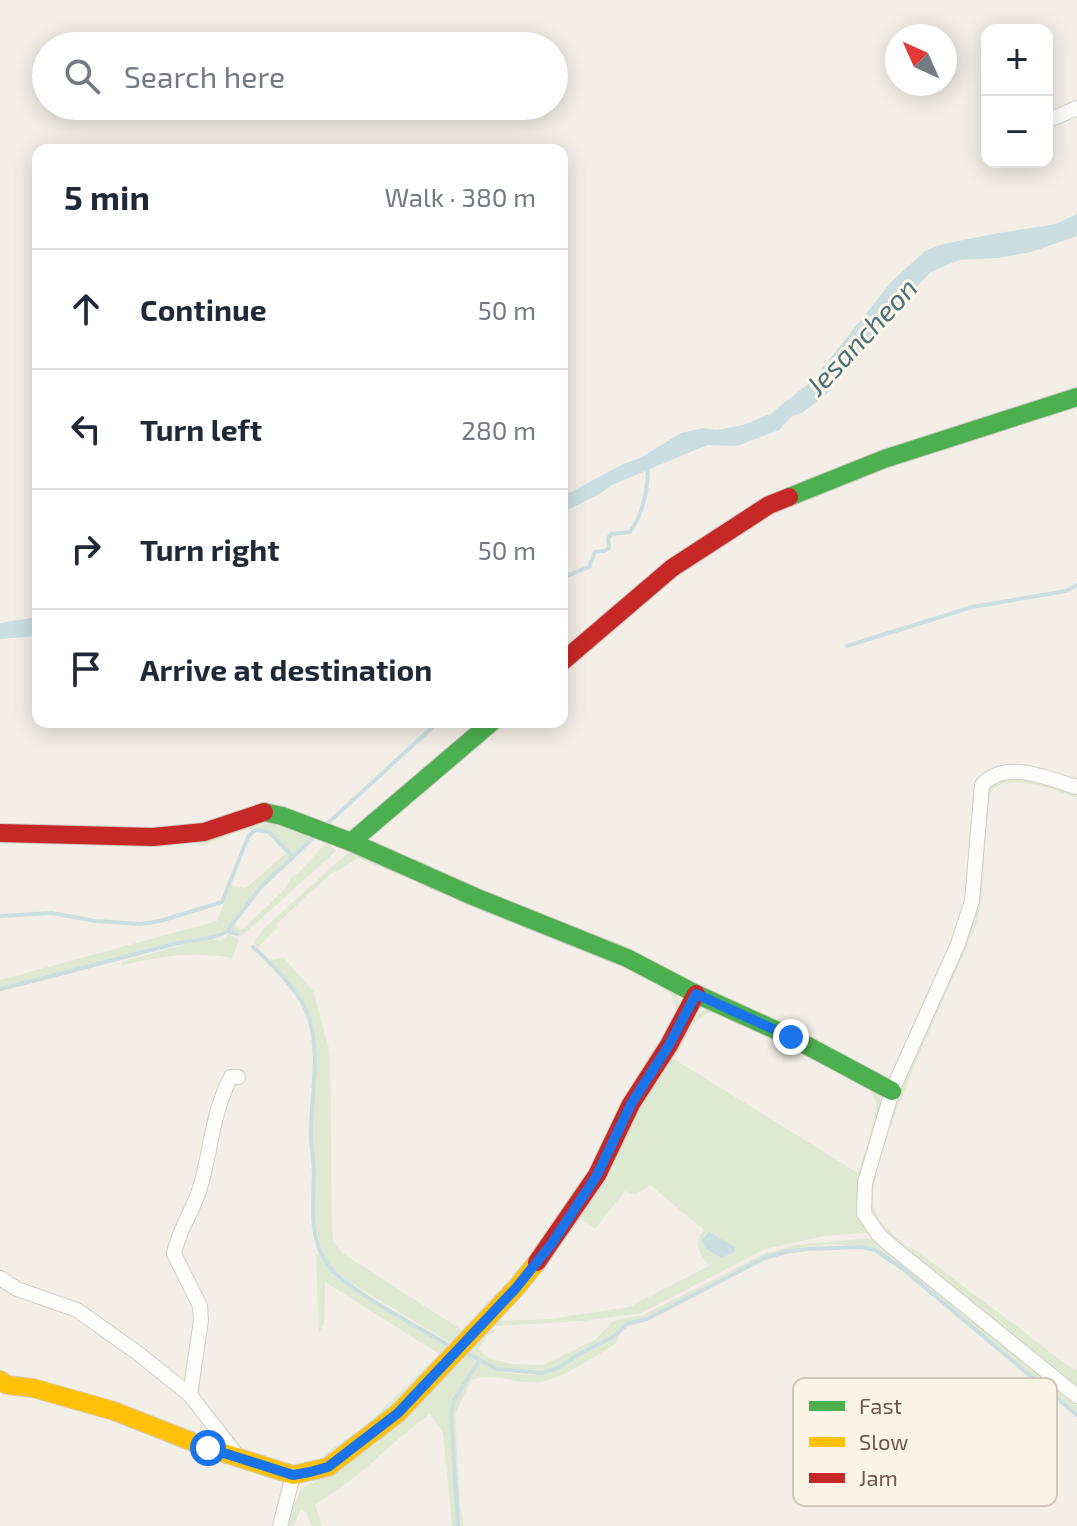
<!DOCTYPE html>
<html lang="en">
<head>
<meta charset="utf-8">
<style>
	:root { --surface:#fff; --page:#f6f6f7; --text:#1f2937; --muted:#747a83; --line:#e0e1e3 }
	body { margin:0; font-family:"Exo 2",sans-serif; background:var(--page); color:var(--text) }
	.controls { position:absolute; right:24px; top:24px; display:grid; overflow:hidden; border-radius:16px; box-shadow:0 4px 20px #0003 }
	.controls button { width:72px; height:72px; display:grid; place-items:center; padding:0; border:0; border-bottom:2px solid var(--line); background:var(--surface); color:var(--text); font:40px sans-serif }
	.compass { position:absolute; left:885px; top:24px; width:72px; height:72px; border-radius:50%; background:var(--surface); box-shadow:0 4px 20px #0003; rotate:315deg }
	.stop { position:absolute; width:24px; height:24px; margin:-18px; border:6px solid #1a73e8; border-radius:50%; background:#fff }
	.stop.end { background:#1a73e8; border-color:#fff; box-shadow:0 2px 8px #0008 }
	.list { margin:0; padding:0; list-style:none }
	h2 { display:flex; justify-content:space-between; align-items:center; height:104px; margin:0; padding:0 32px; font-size:34px }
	h2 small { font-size:26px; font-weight:400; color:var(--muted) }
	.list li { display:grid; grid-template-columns:52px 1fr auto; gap:24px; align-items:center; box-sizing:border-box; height:120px; padding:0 32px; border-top:2px solid var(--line) }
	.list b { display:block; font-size:30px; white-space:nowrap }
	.list em { font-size:26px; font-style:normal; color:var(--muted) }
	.icon { flex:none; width:44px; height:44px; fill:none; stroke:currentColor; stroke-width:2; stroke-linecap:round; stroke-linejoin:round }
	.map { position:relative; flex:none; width:1077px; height:1526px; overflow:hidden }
	.search { position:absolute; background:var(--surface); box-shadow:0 4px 20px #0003; left:32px; top:32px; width:536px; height:88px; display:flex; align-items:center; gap:20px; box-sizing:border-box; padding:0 28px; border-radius:44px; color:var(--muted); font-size:30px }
	.panel { position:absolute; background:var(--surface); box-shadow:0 4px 20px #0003; left:32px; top:144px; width:536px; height:584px; border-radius:16px }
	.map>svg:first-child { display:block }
	.green { fill:#dfe9d2; fill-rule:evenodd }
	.water { fill:#cadee1 }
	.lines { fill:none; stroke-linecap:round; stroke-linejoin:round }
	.stream { stroke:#cadee1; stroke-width:4 }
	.street-casing { stroke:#d2ccc5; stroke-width:16 }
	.fast-casing { stroke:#d2cbc4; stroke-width:20 }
	.slow-casing { stroke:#d2cbc4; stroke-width:20 }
	.jam-casing { stroke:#d2cbc4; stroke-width:20 }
	.street { stroke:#fdfdfb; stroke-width:14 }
	.fast { stroke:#4caf50; stroke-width:18 }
	.slow { stroke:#ffc107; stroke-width:18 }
	.jam { stroke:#c62828; stroke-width:18 }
	.route { stroke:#1a73e8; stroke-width:10 }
	.labels { text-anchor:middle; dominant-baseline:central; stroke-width:6; stroke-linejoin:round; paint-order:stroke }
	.water-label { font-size:28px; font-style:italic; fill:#48727e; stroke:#fcf5e7 }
	.key { fill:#fcf5e7; stroke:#d1c6b8; stroke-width:2 }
	.key-label { font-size:22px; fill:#6c594c }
</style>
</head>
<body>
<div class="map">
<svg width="1077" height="1526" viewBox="0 0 1077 1526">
	<rect width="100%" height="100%" fill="#f3efe6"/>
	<g class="green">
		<path d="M1002,774L1077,789V798C1056,791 1008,771 992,791C978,833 990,882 976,924C959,973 855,1175 876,1214C891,1241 927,1256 950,1276C974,1295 999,1312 1023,1331C1041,1344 1057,1360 1077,1370V1391L890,1240L872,1219L867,1191L897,1093L965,936L982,795Z"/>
		<path d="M268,818L313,836L293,855C285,848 280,837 270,832C251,821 221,840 202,846L192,842L40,838Z"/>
		<polygon points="327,842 336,851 242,936 229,931 234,924 240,930 244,928 284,890 292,876 299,872"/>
		<path d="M287,852L291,857L260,887L225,932C214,938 190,938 176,942C117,956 59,973 0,988V980L217,921L231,885L246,888Z"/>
		<path d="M349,852L384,862L647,971C663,978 681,990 680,1010C679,1037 645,1071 632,1094C615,1124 603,1157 585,1186C550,1247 502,1295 454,1345L351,1283L329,1265L324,1256L312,1218L315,1172L311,1131L316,1054L310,1017L303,1002L270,960L283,957L313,991L330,1052L332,1230L333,1241L342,1253L462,1330C506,1284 545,1244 579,1189C599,1157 613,1120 632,1087C644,1068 677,1030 675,1007C674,992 660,983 649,976L358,858L336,872L334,871L276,924L278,928L257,948L255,941L265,927Z"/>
		<path d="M228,934L239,940L232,958C193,951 159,956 121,966V962L207,938L221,941Z"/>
		<path d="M713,1008L732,1011C761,1026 791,1041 820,1055C837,1064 860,1071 873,1085C906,1122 828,1184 875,1235L865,1233L823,1236L765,1249L641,1313L583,1321L494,1326L490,1324L542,1263L593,1192L648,1087L693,1017L704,1010ZM717,1012L736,1016L840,1069L871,1092L877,1105L868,1142L858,1173L674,1059C686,1041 693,1013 717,1012ZM650,1185L704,1230C692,1244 699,1252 709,1266L629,1307L549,1319L499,1321L581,1219L595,1229L625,1191L635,1195ZM709,1232L734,1247L735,1252L721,1258L706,1249L701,1240Z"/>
		<path d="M867,1238L881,1242L1077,1401V1414L884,1254C857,1238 791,1245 763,1258C723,1275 685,1299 646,1318C629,1321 622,1329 608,1338C599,1343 589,1347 580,1352C572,1356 566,1362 559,1366C530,1381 494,1368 468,1354V1356L478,1361L453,1400L449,1415L457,1526H452L443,1433L430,1414C390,1442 358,1481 315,1504L322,1526H312L306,1512L301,1509L294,1526H285L301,1489L365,1452L486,1329L496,1330L487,1336L478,1349L487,1357L509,1364L544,1365L596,1339L613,1321L643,1315L766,1253L798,1245Z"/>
		<polygon points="319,1254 329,1270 349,1285 450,1348 395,1407 325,1457 324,1454 363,1428 439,1354 325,1282 324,1324 319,1333 316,1255"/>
		<path d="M621,1330L617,1343C599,1354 559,1381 539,1382C517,1384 490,1372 471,1380L455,1414L460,1505L464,1526H459L452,1415L455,1401L479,1362C501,1375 538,1380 561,1367C568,1363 575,1357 583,1353C596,1345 610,1341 621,1330Z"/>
	</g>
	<g class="water">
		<path d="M1077,214V236L1031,252L999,258L959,260L931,272L891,314L861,353L841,372L828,393L802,413L792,416L779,430L737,446L707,445L612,485C601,495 576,505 562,513V497L623,464L640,458L681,433L703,428L717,430L743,425L770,414L812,381L892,281L925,251L943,244L998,233L1056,224Z"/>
		<polygon points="38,617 38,636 0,639 0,623"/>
		<polygon points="709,1232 735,1247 735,1252 721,1258 706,1249 701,1240"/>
	</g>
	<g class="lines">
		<g class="stream">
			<path d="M562,570L569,575L589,567L595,552L604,551L609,548L608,538L611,534L630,532C641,518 650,486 647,467"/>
			<polyline points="847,646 972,607 1066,591 1077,585"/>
			<polyline points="326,825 438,722"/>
			<polyline points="0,916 52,913 95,921 141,924 160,921 222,902 248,837 255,830 269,832 293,857"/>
			<polyline points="237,934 227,931 261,887 314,837"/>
			<path d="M253,947C273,965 301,992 309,1018C320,1053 312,1092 311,1127C310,1143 314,1160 314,1176C313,1205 309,1238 327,1264C343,1288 421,1328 448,1345"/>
			<path d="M0,989C58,975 116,959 174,944C189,940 215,940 227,931"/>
			<polyline points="468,1354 497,1369 542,1373 558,1368 579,1354 613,1337 627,1324 647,1319 765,1258 785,1252 808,1249 861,1247 875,1250 903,1269 1077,1415"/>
			<polyline points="458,1526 451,1415 454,1400 479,1361"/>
		</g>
		<g class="street-casing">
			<g id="street">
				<polyline points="1047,121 1077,108"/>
				<path d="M1077,787C1048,779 1005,758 982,785L972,901L958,944L892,1091L865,1183L864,1213L878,1234L890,1245L1077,1396"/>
				<polyline points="0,1278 17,1289 77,1310 139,1354 190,1395 239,1458"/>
				<path d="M190,1395L201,1320L200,1306L174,1254C178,1232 192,1212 199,1191C211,1153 212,1112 231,1077H238"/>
				<polyline points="280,1526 293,1475"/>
			</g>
		</g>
		<g class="fast-casing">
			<g id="fast">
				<polyline points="789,497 884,459 1077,397"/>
				<polyline points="264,812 282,816 351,842 475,897 627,958 696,994 791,1037 892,1091"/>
				<polyline points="351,842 492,722"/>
			</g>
		</g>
		<g class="slow-casing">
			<polyline id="slow" points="0,1380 7,1385 33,1388 114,1411 208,1448 293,1475 328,1467 398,1413 516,1288 537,1262"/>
		</g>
		<g class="jam-casing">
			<g id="jam">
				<polyline points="562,662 672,568 769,505 789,497"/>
				<polyline points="0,833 153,837 204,832 264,812"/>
				<polyline points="537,1262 597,1175 631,1104 669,1045 696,994"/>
			</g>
		</g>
		<use href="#street" class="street"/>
		<use href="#fast" class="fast"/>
		<use href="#slow" class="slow"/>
		<use href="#jam" class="jam"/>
	</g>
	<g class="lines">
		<polyline class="route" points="208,1448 293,1475 310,1472 328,1467 398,1413 516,1288 552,1243 597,1175 631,1104 669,1045 696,994 791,1037"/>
	</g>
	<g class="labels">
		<g class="water-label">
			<text transform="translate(861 336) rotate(-47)">Jesancheon</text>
		</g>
	</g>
	<rect x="793" y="1378" width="264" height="128" rx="12" class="key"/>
	<rect x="809" y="1401" width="36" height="10" fill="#4caf50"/>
	<rect x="809" y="1437" width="36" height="10" fill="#ffc107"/>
	<rect x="809" y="1473" width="36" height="10" fill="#c62828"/>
	<g class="key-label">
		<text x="859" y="1414">Fast</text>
		<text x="859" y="1450">Slow</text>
		<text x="859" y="1486">Jam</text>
	</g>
</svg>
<div class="controls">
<button>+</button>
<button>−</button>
</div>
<svg class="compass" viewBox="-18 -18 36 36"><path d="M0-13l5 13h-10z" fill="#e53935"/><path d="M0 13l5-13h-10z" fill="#747a83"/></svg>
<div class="stop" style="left:208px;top:1448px"></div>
<div class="stop end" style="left:791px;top:1037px"></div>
<div class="search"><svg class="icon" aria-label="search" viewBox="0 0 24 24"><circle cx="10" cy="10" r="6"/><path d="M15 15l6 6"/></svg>Search here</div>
<section class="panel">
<h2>5 min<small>Walk · 380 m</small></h2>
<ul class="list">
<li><svg class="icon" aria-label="ahead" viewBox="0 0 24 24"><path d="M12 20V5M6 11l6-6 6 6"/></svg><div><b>Continue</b></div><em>50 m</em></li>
<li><svg class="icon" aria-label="left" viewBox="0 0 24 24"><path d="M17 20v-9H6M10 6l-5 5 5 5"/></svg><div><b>Turn left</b></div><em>280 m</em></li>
<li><svg class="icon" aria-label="right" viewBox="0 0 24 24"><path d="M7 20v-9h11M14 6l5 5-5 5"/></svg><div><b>Turn right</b></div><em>50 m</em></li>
<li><svg class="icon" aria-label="arrive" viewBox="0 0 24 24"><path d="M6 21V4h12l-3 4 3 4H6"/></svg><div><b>Arrive at destination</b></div></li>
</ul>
</section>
</div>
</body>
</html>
